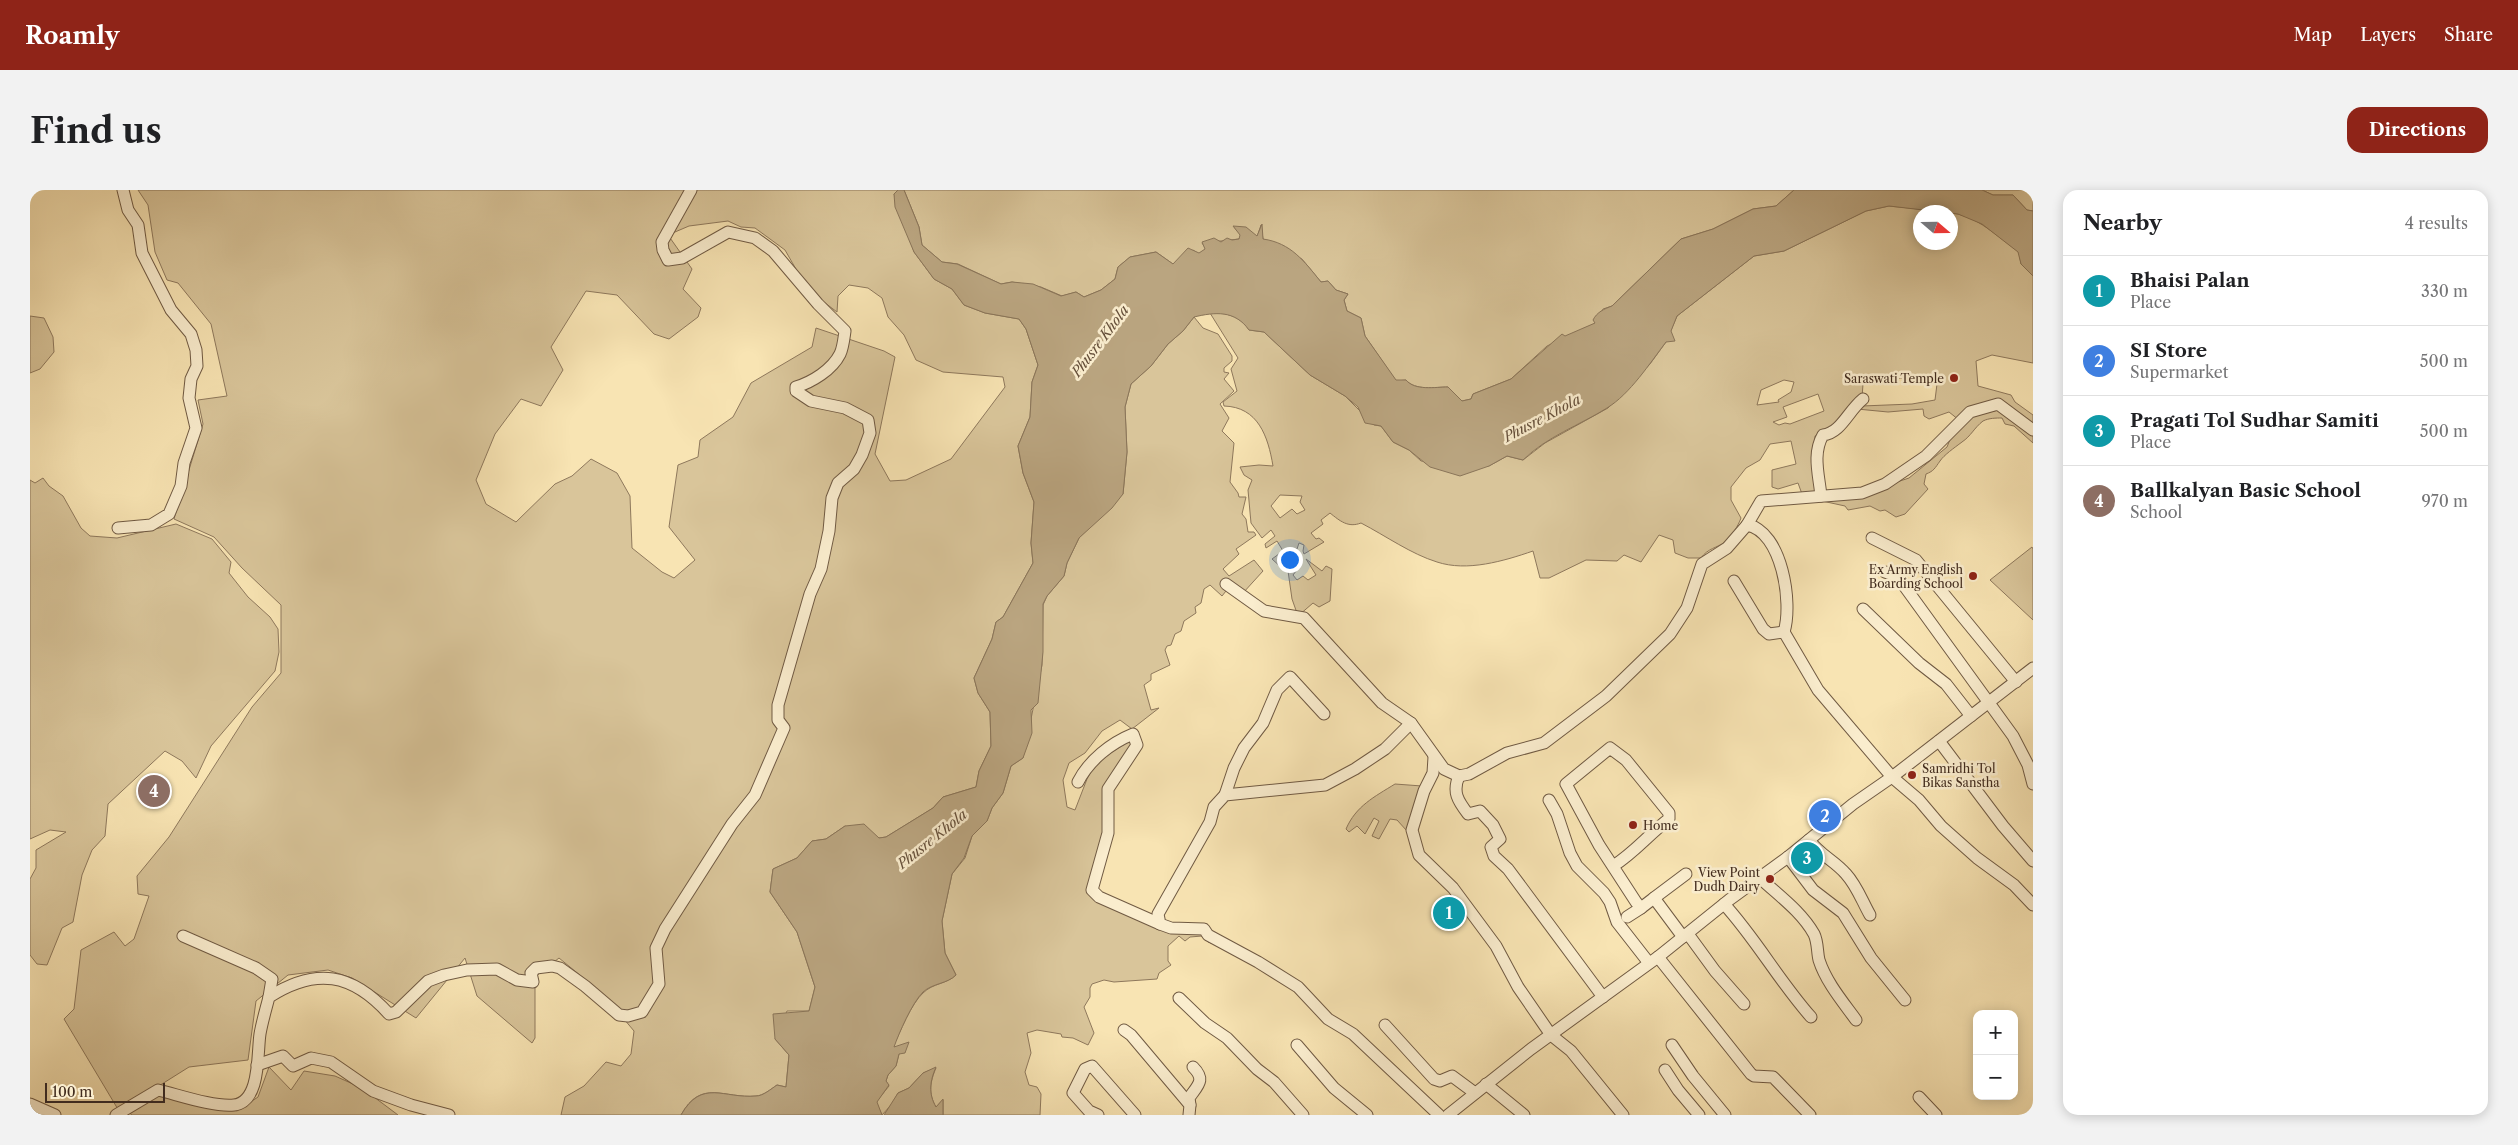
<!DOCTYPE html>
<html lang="en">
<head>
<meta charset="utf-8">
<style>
	:root { --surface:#fff; --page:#f2f2f2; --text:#202124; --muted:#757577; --line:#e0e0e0; --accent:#8f2418 }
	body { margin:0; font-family:"Libre Caslon Text",serif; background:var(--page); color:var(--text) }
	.controls { position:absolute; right:15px; bottom:15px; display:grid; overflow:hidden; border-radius:10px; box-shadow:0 2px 12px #0003 }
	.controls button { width:45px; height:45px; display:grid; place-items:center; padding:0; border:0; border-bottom:1px solid var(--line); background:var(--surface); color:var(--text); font:25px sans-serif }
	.compass { position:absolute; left:1883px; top:15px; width:45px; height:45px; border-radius:50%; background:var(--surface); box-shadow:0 2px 12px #0003; rotate:110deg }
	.scale { position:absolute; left:15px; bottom:12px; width:120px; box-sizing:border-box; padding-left:5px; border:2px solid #422c1e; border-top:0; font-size:14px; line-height:18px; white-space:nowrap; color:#422c1e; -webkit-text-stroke:4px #faedce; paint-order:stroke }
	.you { position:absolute; left:1259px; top:369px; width:18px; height:18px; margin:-12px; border:4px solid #fff; border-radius:50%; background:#1a73e8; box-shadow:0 0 0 8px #1a73e833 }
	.badge { display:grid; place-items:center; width:32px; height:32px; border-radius:50%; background:var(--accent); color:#fff; font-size:16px; font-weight:700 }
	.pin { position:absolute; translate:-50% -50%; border:2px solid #fff; box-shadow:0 1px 5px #0006 }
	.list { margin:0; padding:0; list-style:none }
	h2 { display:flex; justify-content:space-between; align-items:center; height:65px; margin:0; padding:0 20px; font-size:21px }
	h2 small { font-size:16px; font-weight:400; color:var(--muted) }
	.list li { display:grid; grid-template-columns:32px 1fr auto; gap:15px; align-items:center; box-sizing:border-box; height:70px; padding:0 20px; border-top:1px solid var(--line) }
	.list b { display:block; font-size:19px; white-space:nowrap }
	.list p { margin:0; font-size:16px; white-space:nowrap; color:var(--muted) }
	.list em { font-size:16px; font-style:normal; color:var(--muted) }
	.map { position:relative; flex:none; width:2003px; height:925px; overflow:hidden; border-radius:15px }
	header { display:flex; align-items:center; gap:30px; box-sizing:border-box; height:70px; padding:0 25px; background:var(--accent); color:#fff }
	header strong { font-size:24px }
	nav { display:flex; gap:28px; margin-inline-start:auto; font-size:18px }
	.intro { display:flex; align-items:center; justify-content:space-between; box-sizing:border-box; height:120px; padding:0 30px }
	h1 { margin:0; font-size:35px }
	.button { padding:12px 22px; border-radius:15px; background:var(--accent); color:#fff; font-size:18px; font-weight:700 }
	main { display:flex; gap:30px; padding:0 30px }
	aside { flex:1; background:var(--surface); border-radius:15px; box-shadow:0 2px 12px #0003 }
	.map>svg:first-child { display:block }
	.green { fill:#d9c59a; stroke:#8e785c; fill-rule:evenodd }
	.water { fill:#baa580; stroke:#8a7559 }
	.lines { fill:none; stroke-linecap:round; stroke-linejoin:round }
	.minor-casing { stroke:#705a43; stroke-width:13 }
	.minor { stroke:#faedce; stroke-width:11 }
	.poi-dot { fill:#8f2418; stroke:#faedce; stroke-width:2 }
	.labels { text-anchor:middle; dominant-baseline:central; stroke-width:5; stroke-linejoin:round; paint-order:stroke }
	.poi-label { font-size:12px; fill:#422c1e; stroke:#faedce; text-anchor:end }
	.water-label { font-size:14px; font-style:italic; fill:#66503b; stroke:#faedce }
</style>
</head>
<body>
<header>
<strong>Roamly</strong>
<nav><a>Map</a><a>Layers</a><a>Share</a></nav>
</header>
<div class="intro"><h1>Find us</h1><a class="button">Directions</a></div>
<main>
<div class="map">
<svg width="2003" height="925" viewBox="0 0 2003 925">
	<rect width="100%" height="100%" fill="#f8e4b3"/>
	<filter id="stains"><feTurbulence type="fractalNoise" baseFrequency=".004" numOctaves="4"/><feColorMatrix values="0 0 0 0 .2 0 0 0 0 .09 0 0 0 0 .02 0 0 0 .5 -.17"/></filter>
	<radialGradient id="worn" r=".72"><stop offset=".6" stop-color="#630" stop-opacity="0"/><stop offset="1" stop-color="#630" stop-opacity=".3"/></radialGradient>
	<g class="green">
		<path d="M108,0H868L864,4L884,62L904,89L922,99L934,115L955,123L989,129L996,139L1008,175L1002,192L1000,227L988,256L993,283L1004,312L1001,353L1003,373L973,427L966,432L962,449L944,488L948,503L960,522L961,556L949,581L946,597L913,607L903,618L856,647L849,648L815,636L796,649L782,651L767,668L743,679L740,702L767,742L785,797L779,821H757L745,849L759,865L756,897L747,895C741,899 733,906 726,906C694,909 671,888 651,925H531L535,907L554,896L576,872L591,876L601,864L604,841L573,804L529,768L505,787V848L502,853L447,806L435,768L386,828L322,788L298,780L258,785L226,811L218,870L159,877L89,921L34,829L44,819L51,760L84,742L95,756L104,749L119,706L108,704L107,686L139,647L222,517L251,483V415L212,378L184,347L144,329L173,234L168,210L197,206L181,134L148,93L137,90L125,62L118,15ZM698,31L711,37L725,38L755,60L778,100L807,122L808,106L819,95L838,98L852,108L858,127L874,145L886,170L913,182L973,187L975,197L921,269L876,290L860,291L845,264L865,167L854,161L786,138L782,157L721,193L703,227L670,250L668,267L648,275L639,337L665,370L644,388L632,382L602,358L600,306L587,283L561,269L542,286L525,294L486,332L456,314L446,290L465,244L491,209L511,216L533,180L521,157L556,101L587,105L624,144L639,149L668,127L671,118L653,99L662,79L638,45L659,36Z"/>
		<path d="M874,0H1764L1746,16L1723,19L1683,39L1651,49L1582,116L1573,119L1566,133L1517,156L1481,189L1443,204L1441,209L1432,211L1418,197C1405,197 1385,201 1376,190L1366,191L1335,146L1331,128L1317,121L1314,110L1318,104L1306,100L1298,91L1291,92L1272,69L1233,49L1231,35L1227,47L1204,37L1211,45L1209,49L1172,53L1176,59L1169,64L1163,60L1143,74L1126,62L1100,67L1088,77L1085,89L1071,100L1054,107L1046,102L1032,106L1011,97L982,92L971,94L928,74L912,72L892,55L889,37Z"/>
		<polygon points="1952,0 2003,0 2003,21 1997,20 1983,5 1963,5"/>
		<path d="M1859,16L1918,22H1890V52H1920L1921,23C1946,25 1968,47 1989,62L1991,74L2003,86V173L1962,165L1946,171L1948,196L1981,205L1985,212L2003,225V238L1972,213L1929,230L1919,222L1899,229L1894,226L1893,219L1858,222L1827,219L1832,216L1882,214L1905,210L1908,186L1835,190L1833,194L1832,208L1806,239L1785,246L1786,301L1772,304L1768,293L1748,299L1742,297V280L1766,274L1761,251L1740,254L1730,270L1716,278L1701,297V310L1711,328C1708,336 1702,346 1695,352C1687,358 1678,358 1671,368H1658L1645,363L1643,350L1629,345L1611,372L1594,365L1587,371L1556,370L1519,388H1510L1503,361C1474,371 1437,382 1407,372C1381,364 1356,346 1331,333C1318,338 1310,331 1300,323L1291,330L1293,334L1281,343L1286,349L1289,348L1294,352L1274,364L1273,361L1274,355L1269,353L1267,359L1260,364L1263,372L1253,379L1242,369L1253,361L1247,351L1236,358L1235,354L1245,346L1241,340L1232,348L1221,333L1218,300L1222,290L1214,285L1210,277L1229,275L1243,276C1238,246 1228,217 1194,216L1193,212L1207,201L1201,179L1208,168L1180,123C1195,122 1210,126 1219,140L1234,142L1280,185L1315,206L1344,235L1351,236L1363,252L1379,260L1391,271L1459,276L1477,266L1493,270L1515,253L1578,218L1620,174L1636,152L1647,126L1724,66L1754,61L1836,21ZM1754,190L1764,192L1761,202L1748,210L1749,212L1727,215L1731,200ZM1788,204L1794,221L1760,234L1755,233L1749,235L1743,232L1757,227L1753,217ZM1250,305L1272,306L1270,312L1275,320L1267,324L1262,319L1250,328L1241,316Z"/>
		<polygon points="0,126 14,128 23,147 24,162 10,179 0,183"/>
		<path d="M1164,127L1173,138L1188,144L1202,166V171L1194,178V182L1199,183L1194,189L1204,201L1190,214L1199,228L1192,241L1204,253L1200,292L1208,303L1209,307H1216L1212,324L1216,329L1218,342H1224L1226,345L1206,359L1209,364L1193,379L1199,386L1224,370L1233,381L1213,403L1196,401L1192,406L1180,395L1174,399L1171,413L1165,417L1166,423L1154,431L1151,441L1145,444L1141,455L1137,456L1135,460L1140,475L1121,484V490L1114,495L1121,520L1129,518L1102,539L1090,530L1072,541L1055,563L1039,573L1033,590L1037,617L1045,620L1057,589L1066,572L1101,550L1102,559L1087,580L1075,647L1058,700L1095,723L1171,743L1184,754L1178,752L1172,746L1160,747L1155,751L1149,746L1138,756V771L1141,775L1129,783L1127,789L1084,792L1074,790L1062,794L1060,798V807L1054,817L1064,843L1058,855L1043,848L1032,847L1031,844L1007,840L997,843L1001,863L995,882L999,895L1007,897L1011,904L1010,925H913V910L906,917C898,904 900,892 906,878L893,883L879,898L868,903L862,914L852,925L846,912L859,896L856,891L858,885L866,876L869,864L863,857C870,842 881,814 893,803C903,793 917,794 926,785L915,763L912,731L922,684L935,668L942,646L957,631L962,618L973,603L981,576L993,568L1012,475L1013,415L1017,406L1034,386L1037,373L1049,348L1093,304L1097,262L1095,217L1101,194L1121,176L1138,154L1153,141Z"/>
		<path d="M1968,220L2003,242V253L1984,236L1975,234L1972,228C1966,228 1959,228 1953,231C1944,238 1941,246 1932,252C1924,258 1914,265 1910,271C1905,278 1904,281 1896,284L1894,294L1898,299L1875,324L1866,327L1855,320L1850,321L1840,316L1818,320L1815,316L1783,309L1861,294L1879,288L1917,257L1921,247L1938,227Z"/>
		<polygon points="13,288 19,296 33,306 51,338 60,346 87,348 146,334 182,349 201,372 199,383 218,407 240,427 248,439 249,462 245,481 181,556 166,588 152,571 135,561 78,614 75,646 62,660 52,685 43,732 32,738 17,775 7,774 0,765 0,689 6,678 6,660 36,642 20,640 0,649 0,290 5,293"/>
		<polygon points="2002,357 2003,359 2003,430 1960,390"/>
		<polygon points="1276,369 1292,381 1296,376 1302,379 1300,411 1289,417 1283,413 1268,426 1262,409 1258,381 1268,373 1270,376 1263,385 1267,390 1273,386 1278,390 1286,385"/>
		<path d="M1365,594L1392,596L1377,641L1367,630L1360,629L1349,649L1342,646L1349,631L1344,628L1335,644L1327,636L1319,642L1316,639C1326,616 1344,607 1365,594Z"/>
		<polygon points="239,877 261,900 274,881 305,886 332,898 368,925 102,925 98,922 128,904 207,921 228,907"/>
	</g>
	<g class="water">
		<path d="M868,0H874L889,37L892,55L912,72L927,74L971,94L982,92L1003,94L1031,106L1046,102L1054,107L1071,100L1085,89L1088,77L1100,67L1126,62L1143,74L1158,58L1169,63L1175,59L1172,52L1184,48L1191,52L1197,48L1202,50L1209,49L1210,45L1203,36L1216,37L1227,46L1232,34L1233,49C1261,53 1274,71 1291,92L1298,91L1306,100L1318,104L1314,110L1317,121L1331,128L1335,146L1366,190H1376C1385,201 1405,197 1418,197L1432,211L1441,209L1443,204L1481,189L1532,144L1535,146L1565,133L1563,130C1567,122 1574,119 1582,116L1651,49L1683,39L1723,19L1746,16L1764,0H1952L1963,5H1983L1997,20L2003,21V86L1991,74L1988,62L1952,34L1928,24L1859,16L1836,21L1754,61L1724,66L1647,126L1641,141L1645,151L1636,152C1620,173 1600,204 1577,218C1550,235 1516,247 1493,270L1477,266L1459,276L1430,286L1400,277L1379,260L1363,252L1351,236L1335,233L1328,217L1315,206L1280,185L1234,142L1219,140C1205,120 1185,122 1164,127L1153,141L1138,154L1121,176L1101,194L1095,217L1097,262L1093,304L1082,318L1049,348L1037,373L1034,386L1017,406L1013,414V462L1008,513L1001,520L1002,543L993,568L981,576L973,603L962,618L957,631L942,646L934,668L922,684L912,731L915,763L926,785C917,794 903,793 893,802C882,813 869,843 864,857L879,852L875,863L869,864L866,876L858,885L856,891L859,895L847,912L852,925H651C672,888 694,909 726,906C733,906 741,899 747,895L756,897L759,865L745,849L743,824L779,821L785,797L767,742L740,702L743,679L767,668L782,651L796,649L815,636L834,634L849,648L856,647L903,618L913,607L946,597L949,581L961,556L960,522L948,503L944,488L962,449L966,432L973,427L1003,373L1001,353L1004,312L993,283L988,256L1000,227L1002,192L1008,175L996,139L989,129L955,123L934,115L922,99L904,89L884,62L865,17L864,4Z"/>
		<path d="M906,877C900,891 898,903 906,917L913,909V925H854L868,903L879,898L893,883Z"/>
	</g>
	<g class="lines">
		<g class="minor-casing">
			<g id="minor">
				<path d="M1791,306C1789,285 1782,264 1793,245C1811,243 1818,221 1833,209"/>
				<polyline points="1717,335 1731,311 1832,303 1855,294 1896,266 1940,222 1968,214 2003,240"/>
				<polyline points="88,338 121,335 139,324 151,296 154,273 166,238 159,208 161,189 167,176 166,160 161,144 141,120 112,63 108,35 98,20 93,0"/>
				<polyline points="1842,348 1886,370 1986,492"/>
				<polyline points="1855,382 1867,386 1983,546 1998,575 2003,594"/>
				<polyline points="1704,391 1733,439 1739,444 1754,442"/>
				<path d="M1196,394L1234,421L1274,428L1352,513L1381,533L1414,579L1429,586L1439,584L1477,563L1514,553L1576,506L1640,444L1657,418L1672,374L1697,358L1717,335C1752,341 1763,413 1754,442L1788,500L1862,587L1889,610L1911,636L1947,668L1984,695L2003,715"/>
				<polyline points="1833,419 1889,473 1916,494 1941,526"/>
				<polyline points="1381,533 1355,559 1325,579 1295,595 1195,605 1184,617 1180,632 1128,724 1130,734 1141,738 1174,739 1178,745 1228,772 1268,797 1298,829 1323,844 1409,925"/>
				<polyline points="1909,551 1973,636 2003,671"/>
				<polyline points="1404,567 1403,583 1394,601 1382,640 1389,665 1423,698 1466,756 1488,797 1521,845 1541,861 1593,925"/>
				<path d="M1429,586C1422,602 1428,611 1438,624L1450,621L1463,635L1470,649L1461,657L1464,666L1478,679L1573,807"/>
				<path d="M1048,592C1059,570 1081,553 1103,544L1107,555L1078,599V643L1062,700L1069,707L1130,734"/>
				<polyline points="1195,605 1204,578 1214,558 1233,533 1247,500 1260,487 1294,524"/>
				<polyline points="1519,610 1527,624 1540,663 1547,676 1574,703 1580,712 1587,732 1619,773"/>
				<path d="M1779,650C1790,665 1805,671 1816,684C1827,696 1832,711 1840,725"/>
				<polyline points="1758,667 1783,700 1813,723 1841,768 1875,810"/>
				<path d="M1583,676C1604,663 1619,644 1639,629V623L1596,570L1580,558L1536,594L1569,655L1606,712L1611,718L1624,708L1653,747"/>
				<path d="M1730,688C1748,705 1771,721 1784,744C1788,752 1787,762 1789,770C1796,792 1813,812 1826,830"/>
				<polyline points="1624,708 1656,684"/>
				<path d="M1694,714C1726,749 1749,791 1781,827"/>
				<polyline points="1597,727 1611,718"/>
				<polyline points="1658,744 1685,781 1714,814"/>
				<polyline points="153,746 226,778 242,789 239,807"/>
				<polyline points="1628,767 1721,884 1724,886 1743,887 1780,925"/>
				<polyline points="1149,808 1175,833 1197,848 1227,879 1244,892 1273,925"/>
				<polyline points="1355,835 1404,889 1410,891 1422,886 1445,903"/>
				<polyline points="1094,840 1101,845 1155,909 1160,915 1159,925"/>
				<polyline points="1267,855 1304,898 1337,925"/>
				<polyline points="1642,855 1663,886 1695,925"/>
				<polyline points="227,875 253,866 263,876 281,868 301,872 343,901 381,915 419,925"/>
				<polyline points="1635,880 1648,900 1669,925"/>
				<polyline points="1456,894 1494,925"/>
				<polyline points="1889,907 1906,925"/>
				<polyline points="0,914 25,925"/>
				<path d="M1160,915L1159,908C1168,895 1176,890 1163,877"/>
				<path d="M86,925L128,900C149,905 183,917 204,915C231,912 227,863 230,844C232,832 236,819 239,807C286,777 322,783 359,824L366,822L398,791L414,785L437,780L467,779L487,790L503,792L501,783L506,778L522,776L530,778L555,796L589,825L598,826L612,822L629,794L626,758L635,739L702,634L725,605L754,538L748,530V515L780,404L791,379L799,341L802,308L808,293L824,279L832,265L840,243L838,230L815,218L781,211L766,201V197C782,192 802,180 810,164C813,158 814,148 815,141L788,114L743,61L725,48L698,42L652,68L638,70L633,60L632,52L661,0"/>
				<polyline points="1068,925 1059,921 1043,903 1055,879 1062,876 1105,925"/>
				<polyline points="1418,925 1501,859 1628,767 1699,710 1758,667 1823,614 1862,587 2003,478"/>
			</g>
		</g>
		<use href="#minor" class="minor"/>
	</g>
	<g class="poi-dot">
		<circle cx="1924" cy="188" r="5"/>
		<circle cx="1943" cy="386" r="5"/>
		<circle cx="1882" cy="585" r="5"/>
		<circle cx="1603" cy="635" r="5"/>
		<circle cx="1740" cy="689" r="5"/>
	</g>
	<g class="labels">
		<g class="poi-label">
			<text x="1914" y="188">Saraswati Temple</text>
			<text x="1933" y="379">Ex Army English<tspan x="1933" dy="14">Boarding School</tspan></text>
			<text x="1892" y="578" text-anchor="start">Samridhi Tol<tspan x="1892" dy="14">Bikas Sanstha</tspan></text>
			<text x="1613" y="635" text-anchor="start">Home</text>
			<text x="1730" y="682">View Point<tspan x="1730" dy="14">Dudh Dairy</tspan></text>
		</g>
		<g class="water-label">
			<text transform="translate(1070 151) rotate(-53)">Phusre Khola</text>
			<text transform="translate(1512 228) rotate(-28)">Phusre Khola</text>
			<text transform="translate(902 649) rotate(-39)">Phusre Khola</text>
		</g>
	</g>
	<rect width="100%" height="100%" filter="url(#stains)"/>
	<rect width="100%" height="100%" fill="url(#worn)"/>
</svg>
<div class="controls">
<button>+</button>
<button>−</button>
</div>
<svg class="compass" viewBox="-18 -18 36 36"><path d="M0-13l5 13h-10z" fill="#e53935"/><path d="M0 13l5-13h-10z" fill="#757577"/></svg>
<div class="scale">100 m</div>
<div class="you"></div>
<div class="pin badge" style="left:1419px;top:723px;background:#0f9aa8">1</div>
<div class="pin badge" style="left:1795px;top:626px;background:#3f7fe0">2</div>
<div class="pin badge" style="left:1777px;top:668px;background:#0f9aa8">3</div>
<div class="pin badge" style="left:124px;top:601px;background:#8d6e63">4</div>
</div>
<aside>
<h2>Nearby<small>4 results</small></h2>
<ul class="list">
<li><span class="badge" style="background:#0f9aa8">1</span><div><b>Bhaisi Palan</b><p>Place</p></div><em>330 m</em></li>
<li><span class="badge" style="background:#3f7fe0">2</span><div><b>SI Store</b><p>Supermarket</p></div><em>500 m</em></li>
<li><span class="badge" style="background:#0f9aa8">3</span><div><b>Pragati Tol Sudhar Samiti</b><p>Place</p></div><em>500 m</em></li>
<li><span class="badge" style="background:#8d6e63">4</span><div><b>Ballkalyan Basic School</b><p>School</p></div><em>970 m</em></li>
</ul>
</aside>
</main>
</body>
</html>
